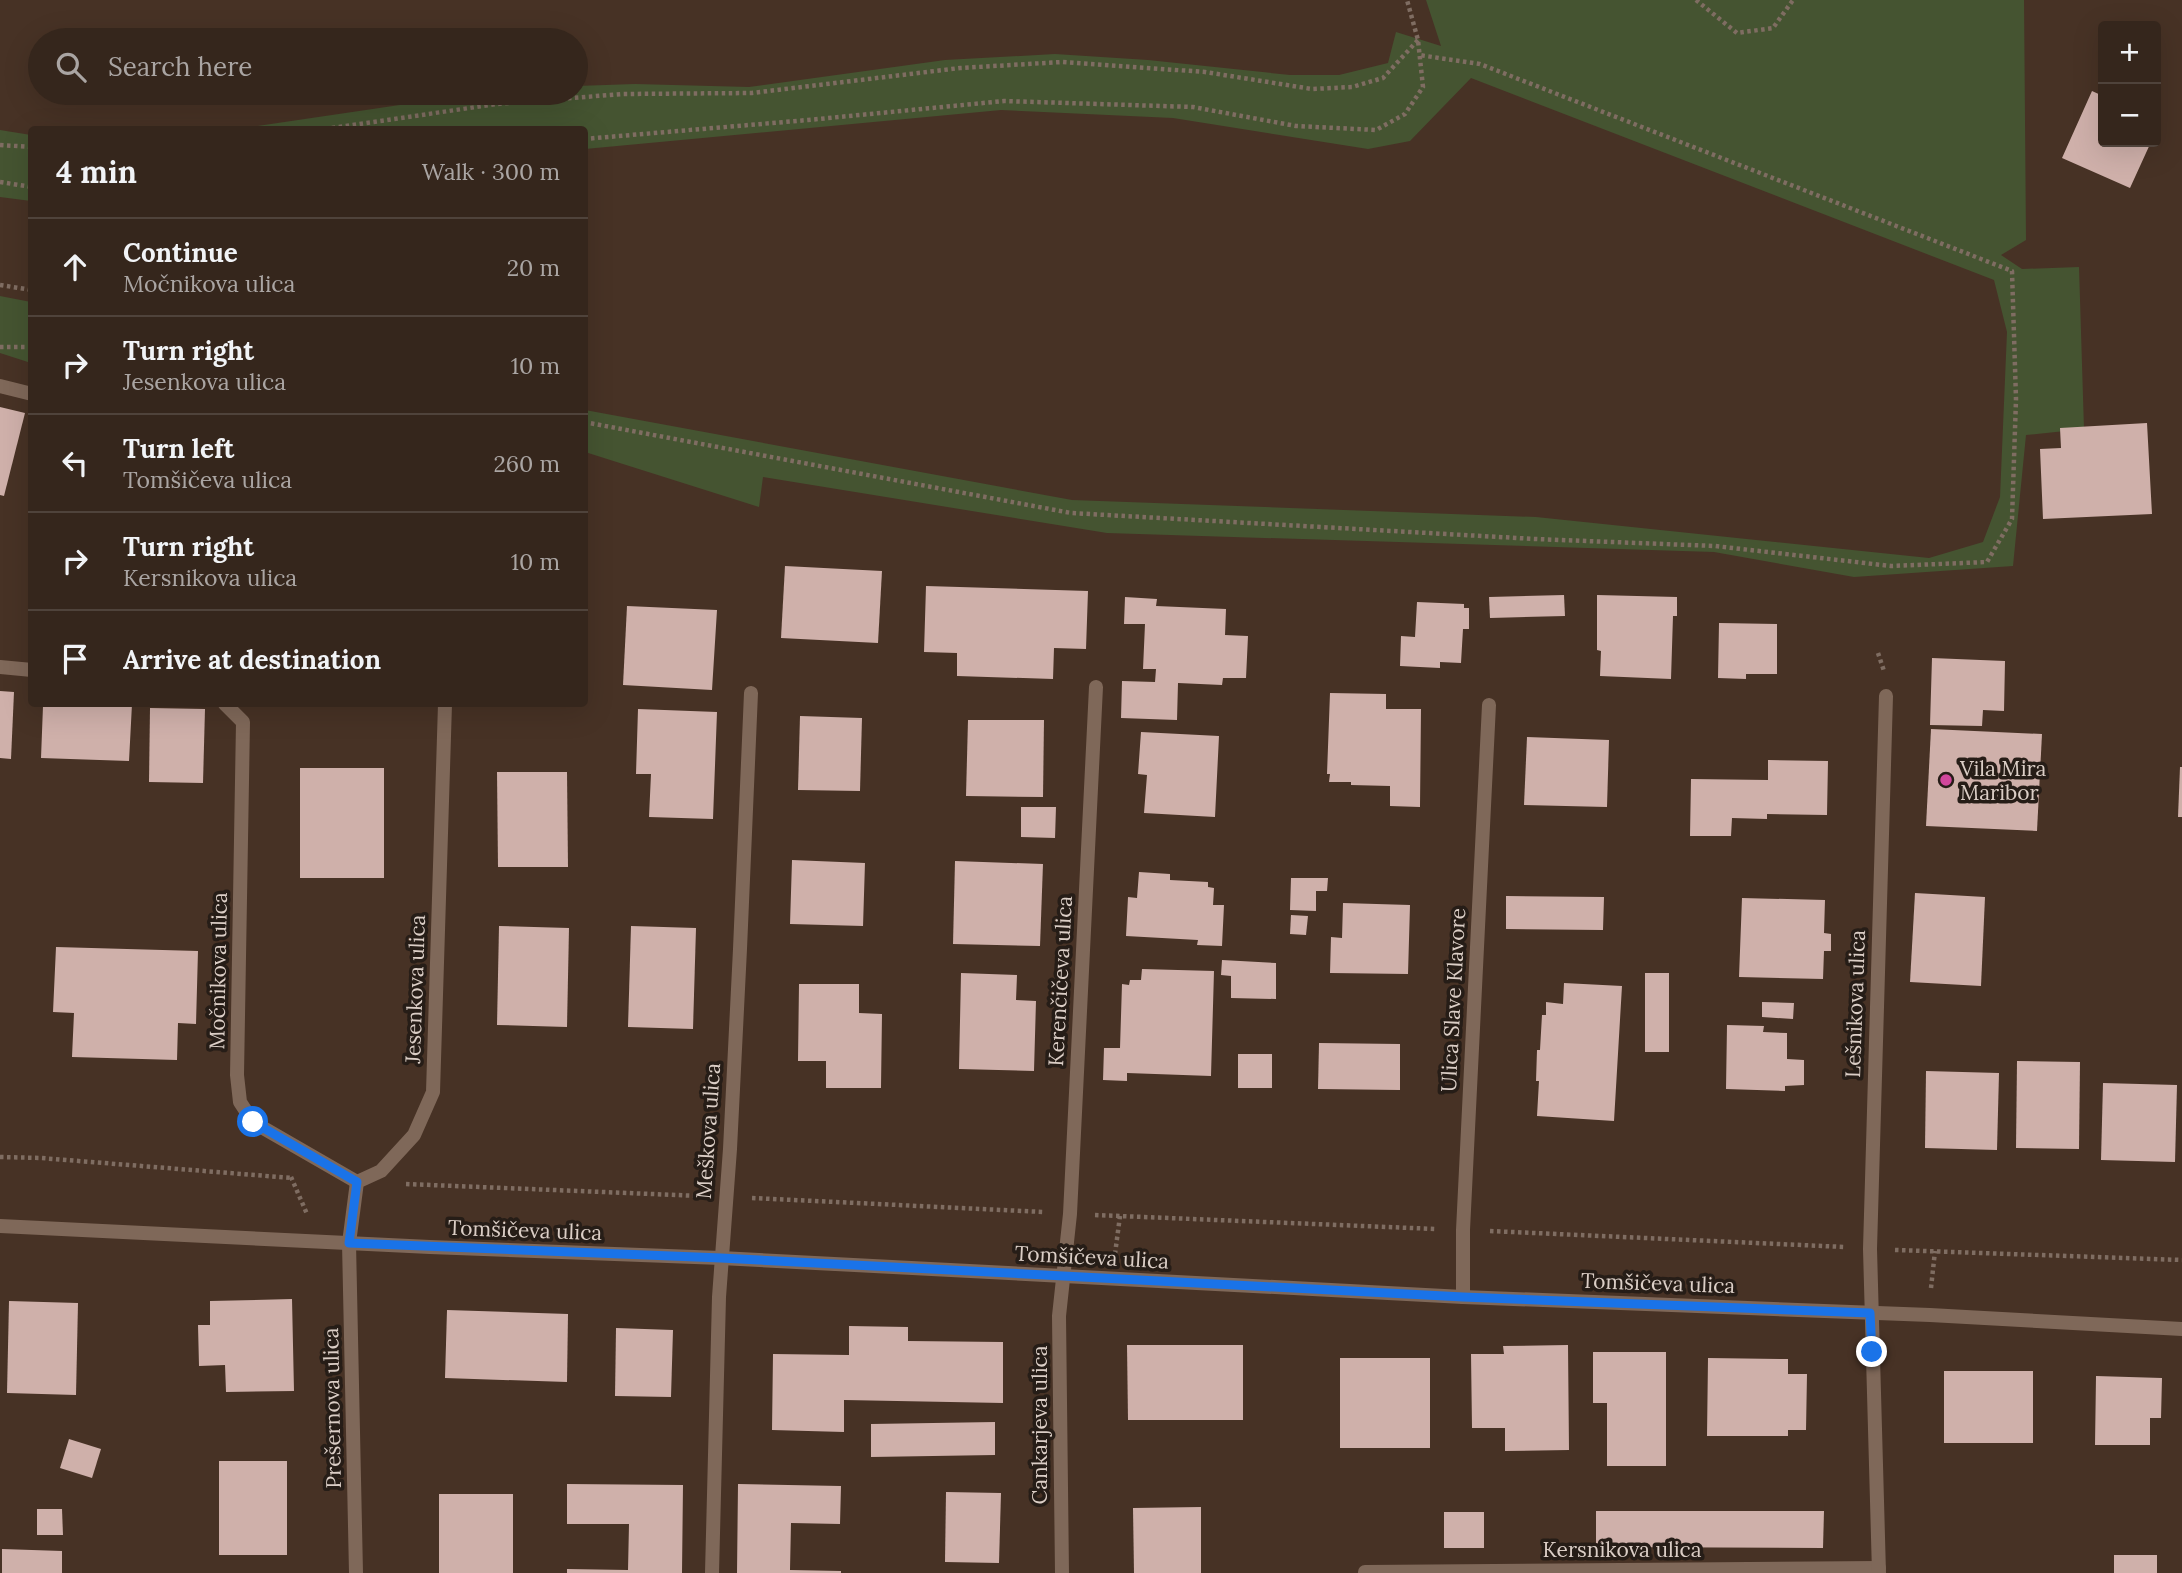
<!DOCTYPE html>
<html lang="en">
<head>
<meta charset="utf-8">
<style>
	:root { --surface:#35261c; --page:#3d2e25; --text:#f1f3f6; --muted:#aaa5a3; --line:#4f433b }
	body { margin:0; font-family:Lora,serif; background:var(--page); color:var(--text) }
	.controls { position:absolute; right:21px; top:21px; display:grid; overflow:hidden; border-radius:7px; box-shadow:0 7px 28px #0002 }
	.controls button { width:63px; height:63px; display:grid; place-items:center; padding:0; border:0; border-bottom:2px solid var(--line); background:var(--surface); color:var(--text); font:35px sans-serif }
	.stop { position:absolute; width:21px; height:21px; margin:-16px; border:5px solid #1a73e8; border-radius:50%; background:#fff }
	.stop.end { background:#1a73e8; border-color:#fff; box-shadow:0 2px 7px #0008 }
	.list { margin:0; padding:0; list-style:none }
	h2 { display:flex; justify-content:space-between; align-items:center; height:91px; margin:0; padding:0 28px; font-size:30px }
	h2 small { font-size:23px; font-weight:400; color:var(--muted) }
	.list li { display:grid; grid-template-columns:46px 1fr auto; gap:21px; align-items:center; box-sizing:border-box; height:98px; padding:0 28px; border-top:2px solid var(--line) }
	.list b { display:block; font-size:26px; white-space:nowrap }
	.list p { margin:0; font-size:23px; white-space:nowrap; color:var(--muted) }
	.list em { font-size:23px; font-style:normal; color:var(--muted) }
	.icon { flex:none; width:38px; height:38px; fill:none; stroke:currentColor; stroke-width:2; stroke-linecap:round; stroke-linejoin:round }
	.map { position:relative; flex:none; width:2182px; height:1573px; overflow:hidden }
	.search { position:absolute; background:var(--surface); box-shadow:0 7px 28px #0002; left:28px; top:28px; width:560px; height:77px; display:flex; align-items:center; gap:18px; box-sizing:border-box; padding:0 24px; border-radius:38px; color:var(--muted); font-size:26px }
	.panel { position:absolute; background:var(--surface); box-shadow:0 7px 28px #0002; left:28px; top:126px; width:560px; height:581px; border-radius:7px }
	.map>svg:first-child { display:block }
	.green { fill:#455431 }
	.building { fill:#cfb0aa }
	.lines { fill:none; stroke-linecap:round; stroke-linejoin:round }
	.path { stroke:#7f6d62; stroke-width:4.5; stroke-dasharray:3.5 3.5; stroke-linecap:butt }
	.minor { stroke:#7f6859; stroke-width:14 }
	.route { stroke:#1a73e8; stroke-width:9 }
	.hotel-dot { fill:#d1479c; stroke:#261d17; stroke-width:2.5 }
	.labels { text-anchor:middle; dominant-baseline:central; stroke-width:7; stroke-linejoin:round; paint-order:stroke }
	.poi-label { font-size:21px; fill:#dbcec6; stroke:#261d17; text-anchor:start }
	.street-label { font-size:21px; fill:#dbcec6; stroke:#261d17 }
</style>
</head>
<body>
<div class="map">
<svg width="2182" height="1573" viewBox="0 0 2182 1573">
	<rect width="100%" height="100%" fill="#473225"/>
	<g class="green">
		<polygon points="1426,0 2024,0 2026,240 2001,255 2022,269 2079,267 2084,429 2026,435 2013,566 1854,577 1714,552 1107,533 763,477 759,507 585,452 585,410 1072,500 1536,517 1929,558 1983,542 2000,497 2007,332 1994,280 1471,78 1410,141 1368,149 1173,118 1001,110 585,149 584,130 231,130 481,93 576,93 576,86 635,84 749,87 945,60 1055,54 1148,60 1290,75 1339,75 1388,63 1396,32 1441,46"/>
		<polygon points="0,130 31,135 31,201 0,197"/>
		<polygon points="0,296 31,302 31,363 0,353"/>
	</g>
	<g class="building">
		<polygon points="2092,91 2103,96 2103,142 2151,142 2130,188 2062,158"/>
		<polygon points="0,407 25,413 4,496 0,495"/>
		<polygon points="2147,423 2152,514 2043,519 2040,449 2061,448 2060,428"/>
		<polygon points="785,566 882,571 878,643 781,638"/>
		<polygon points="926,586 1088,591 1086,649 1054,648 1053,679 957,676 957,653 924,652"/>
		<polygon points="1564,595 1565,616 1490,618 1489,597"/>
		<polygon points="1597,595 1677,597 1677,616 1673,616 1671,679 1600,676 1601,651 1597,650"/>
		<polygon points="1125,597 1157,599 1156,606 1226,609 1225,635 1248,636 1246,678 1223,678 1222,685 1178,683 1177,720 1121,718 1122,681 1155,682 1156,669 1143,669 1145,624 1124,624"/>
		<polygon points="1417,602 1464,604 1464,608 1469,608 1469,629 1463,629 1461,663 1440,662 1440,668 1400,666 1401,636 1415,637"/>
		<polygon points="584,606 588,606 587,635 584,635"/>
		<polygon points="627,606 717,610 712,690 623,685"/>
		<polygon points="1719,623 1777,624 1777,674 1746,674 1746,679 1718,678"/>
		<polygon points="1932,658 2005,661 2004,711 1983,710 1982,726 1930,725"/>
		<polygon points="0,691 14,692 11,759 0,758"/>
		<polygon points="1330,693 1386,694 1386,709 1421,709 1420,807 1390,806 1390,786 1351,785 1351,782 1329,782 1330,774 1327,774"/>
		<polygon points="63,704 132,704 129,761 41,758 43,706 63,707"/>
		<polygon points="150,708 205,709 203,783 149,782"/>
		<polygon points="638,709 717,712 713,819 649,817 651,774 636,774"/>
		<polygon points="800,716 862,718 860,791 798,790"/>
		<polygon points="968,720 1044,720 1043,797 966,796"/>
		<polygon points="1931,729 2042,734 2037,831 1926,826"/>
		<polygon points="1141,732 1219,736 1215,817 1144,813 1147,775 1138,774"/>
		<polygon points="1527,737 1609,740 1607,807 1524,805"/>
		<polygon points="1768,760 1828,761 1827,815 1767,814 1767,819 1732,818 1731,836 1690,836 1691,779 1768,780"/>
		<polygon points="2180,767 2182,767 2182,817 2178,817"/>
		<rect x="300" y="768" width="84" height="110"/>
		<polygon points="497,772 567,772 568,867 498,867"/>
		<polygon points="1021,807 1056,807 1055,838 1021,837"/>
		<polygon points="792,860 865,863 863,926 790,924"/>
		<polygon points="955,861 1043,864 1040,946 953,944"/>
		<polygon points="1139,872 1170,874 1170,880 1208,882 1208,887 1214,888 1213,905 1224,905 1222,946 1197,945 1198,940 1126,936 1128,897 1137,898"/>
		<polygon points="1291,878 1328,878 1327,891 1316,891 1316,911 1290,910"/>
		<polygon points="1915,893 1985,897 1981,986 1910,982"/>
		<polygon points="1506,896 1604,897 1603,930 1506,929"/>
		<polygon points="1742,898 1825,900 1824,933 1831,934 1831,951 1824,951 1823,979 1739,977"/>
		<polygon points="1343,903 1410,905 1408,974 1330,973 1331,937 1342,938"/>
		<polygon points="1291,915 1308,916 1306,935 1290,934"/>
		<polygon points="499,926 569,928 567,1027 497,1025"/>
		<polygon points="631,926 696,928 693,1029 628,1027"/>
		<polygon points="56,947 198,951 196,1024 178,1023 177,1060 72,1057 74,1013 53,1012"/>
		<polygon points="1222,960 1276,963 1276,999 1231,998 1231,976 1221,975"/>
		<polygon points="1142,969 1214,971 1211,1076 1127,1073 1127,1081 1103,1080 1104,1048 1120,1048 1122,984 1129,985 1130,980 1141,980"/>
		<polygon points="961,973 1017,975 1016,1000 1036,1001 1034,1071 959,1069"/>
		<rect x="1645" y="973" width="24" height="79"/>
		<polygon points="1564,983 1622,986 1614,1121 1537,1116 1539,1081 1536,1081 1537,1050 1540,1050 1542,1015 1546,1015 1546,1002 1563,1004"/>
		<polygon points="799,984 859,984 859,1013 882,1014 881,1088 826,1088 826,1061 798,1061"/>
		<polygon points="1762,1002 1794,1003 1793,1019 1762,1017"/>
		<polygon points="1727,1025 1764,1026 1763,1032 1787,1033 1787,1059 1804,1060 1804,1085 1785,1086 1785,1091 1726,1089"/>
		<polygon points="1319,1043 1400,1044 1400,1090 1318,1089"/>
		<rect x="1238" y="1054" width="34" height="34"/>
		<polygon points="2017,1061 2080,1062 2079,1149 2016,1148"/>
		<polygon points="1926,1071 1999,1073 1997,1150 1925,1148"/>
		<polygon points="2103,1083 2177,1085 2175,1162 2101,1160"/>
		<polygon points="292,1299 294,1391 226,1392 225,1365 199,1366 198,1325 210,1325 210,1301"/>
		<polygon points="9,1301 78,1303 76,1395 7,1393"/>
		<polygon points="447,1310 568,1314 567,1382 445,1378"/>
		<polygon points="849,1326 908,1327 908,1341 1003,1342 1003,1403 844,1400 844,1432 772,1430 773,1354 849,1355"/>
		<polygon points="616,1328 673,1330 671,1397 615,1396"/>
		<polygon points="1127,1345 1243,1345 1243,1420 1128,1420"/>
		<polygon points="1568,1345 1569,1450 1505,1451 1505,1428 1472,1428 1471,1354 1504,1354 1503,1346"/>
		<polygon points="1593,1352 1666,1352 1666,1466 1607,1466 1607,1403 1593,1403"/>
		<rect x="1340" y="1358" width="90" height="90"/>
		<polygon points="1708,1358 1788,1359 1788,1374 1807,1374 1806,1430 1788,1430 1788,1436 1707,1436"/>
		<rect x="1944" y="1371" width="89" height="72"/>
		<polygon points="2096,1376 2162,1378 2161,1418 2150,1418 2150,1445 2095,1445"/>
		<polygon points="995,1422 995,1455 871,1457 871,1424"/>
		<polygon points="69,1439 101,1449 92,1478 60,1468"/>
		<rect x="219" y="1461" width="68" height="94"/>
		<polygon points="567,1484 683,1485 682,1573 567,1573 567,1569 628,1570 629,1524 567,1524"/>
		<polygon points="738,1484 841,1486 840,1524 791,1523 790,1570 841,1571 841,1573 737,1573"/>
		<polygon points="946,1492 1001,1493 999,1563 945,1562"/>
		<rect x="439" y="1494" width="74" height="79"/>
		<polygon points="1201,1507 1201,1573 1134,1573 1133,1508"/>
		<polygon points="37,1509 62,1509 63,1535 37,1535"/>
		<polygon points="1596,1511 1824,1511 1823,1548 1596,1547"/>
		<rect x="1444" y="1512" width="40" height="36"/>
		<polygon points="2,1549 62,1551 62,1573 2,1573"/>
		<rect x="2114" y="1555" width="43" height="18"/>
	</g>
	<g class="lines">
		<g class="path">
			<polyline points="1696,0 1737,33 1773,28 1793,0"/>
			<polyline points="318,130 497,104 622,94 752,93 960,68 1062,62 1205,72 1312,89 1352,87 1383,78 1418,40"/>
			<polyline points="584,139 808,120 1004,101 1193,107 1296,126 1376,130 1405,114 1423,87 1418,40 1407,0"/>
			<polyline points="0,145 32,147"/>
			<polyline points="0,182 32,187"/>
			<polyline points="0,285 32,290"/>
			<polyline points="0,347 32,347"/>
			<polyline points="584,422 1071,513 1535,539 1715,546 1891,566 1987,562 2012,519 2016,399 2012,271 1480,64 1419,55"/>
			<polyline points="1878,653 1884,671"/>
			<polyline points="0,1157 41,1158 292,1178"/>
			<polyline points="291,1177 307,1214"/>
			<polyline points="406,1184 701,1196"/>
			<polyline points="752,1198 1044,1212"/>
			<polyline points="1095,1215 1436,1229"/>
			<polyline points="1490,1231 1845,1247"/>
			<polyline points="1895,1250 2182,1260"/>
			<polyline points="1115,1254 1120,1216"/>
			<polyline points="1931,1288 1935,1251"/>
		</g>
		<g class="minor">
			<polyline points="0,386 32,394"/>
			<polyline points="0,667 32,670"/>
			<polyline points="225,704 243,722 237,1075 240,1102 253,1122 357,1182"/>
			<polyline points="0,1226 430,1247 721,1258 1463,1297 1930,1315 2182,1329"/>
			<polyline points="1463,1297 1463,1230 1489,705"/>
			<polyline points="1365,1572 1879,1568"/>
			<polyline points="356,1573 349,1243 357,1182 381,1171 414,1135 433,1092 445,704"/>
			<polyline points="712,1573 719,1297 730,1149 740,949 751,693"/>
			<polyline points="1062,1573 1059,1316 1070,1214 1096,687"/>
			<polyline points="1879,1573 1870,1249 1886,696"/>
		</g>
	</g>
	<g class="lines">
		<polyline class="route" points="253,1122 357,1182 349,1243 721,1258 1463,1297 1870,1313 1872,1352"/>
	</g>
	<circle class="hotel-dot" cx="1946" cy="780" r="7"/>
	<g class="labels">
		<g class="poi-label">
			<text x="1960" y="768">Vila Mira<tspan x="1960" dy="24">Maribor</tspan></text>
		</g>
		<g class="street-label">
			<text transform="translate(218 971) rotate(-89)">Močnikova ulica</text>
			<text transform="translate(1060 981) rotate(-87)">Kerenčičeva ulica</text>
			<text transform="translate(415 989) rotate(-88)">Jesenkova ulica</text>
			<text transform="translate(1453 1000) rotate(-87)">Ulica Slave Klavore</text>
			<text transform="translate(1855 1004) rotate(-88)">Lešnikova ulica</text>
			<text transform="translate(708 1131) rotate(-86)">Meškova ulica</text>
			<text transform="translate(525 1230) rotate(2)">Tomšičeva ulica</text>
			<text transform="translate(1092 1257) rotate(3)">Tomšičeva ulica</text>
			<text transform="translate(1658 1283) rotate(2)">Tomšičeva ulica</text>
			<text transform="translate(332 1408) rotate(-91)">Prešernova ulica</text>
			<text transform="translate(1039 1425) rotate(-90)">Cankarjeva ulica</text>
			<text x="1622" y="1549">Kersnikova ulica</text>
		</g>
	</g>
</svg>
<div class="controls">
<button>+</button>
<button>−</button>
</div>
<div class="stop" style="left:253px;top:1122px"></div>
<div class="stop end" style="left:1872px;top:1352px"></div>
<div class="search"><svg class="icon" aria-label="search" viewBox="0 0 24 24"><circle cx="10" cy="10" r="6"/><path d="M15 15l6 6"/></svg>Search here</div>
<section class="panel">
<h2>4 min<small>Walk · 300 m</small></h2>
<ul class="list">
<li><svg class="icon" aria-label="ahead" viewBox="0 0 24 24"><path d="M12 20V5M6 11l6-6 6 6"/></svg><div><b>Continue</b><p>Močnikova ulica</p></div><em>20 m</em></li>
<li><svg class="icon" aria-label="right" viewBox="0 0 24 24"><path d="M7 20v-9h11M14 6l5 5-5 5"/></svg><div><b>Turn right</b><p>Jesenkova ulica</p></div><em>10 m</em></li>
<li><svg class="icon" aria-label="left" viewBox="0 0 24 24"><path d="M17 20v-9H6M10 6l-5 5 5 5"/></svg><div><b>Turn left</b><p>Tomšičeva ulica</p></div><em>260 m</em></li>
<li><svg class="icon" aria-label="right" viewBox="0 0 24 24"><path d="M7 20v-9h11M14 6l5 5-5 5"/></svg><div><b>Turn right</b><p>Kersnikova ulica</p></div><em>10 m</em></li>
<li><svg class="icon" aria-label="arrive" viewBox="0 0 24 24"><path d="M6 21V4h12l-3 4 3 4H6"/></svg><div><b>Arrive at destination</b></div></li>
</ul>
</section>
</div>
</body>
</html>
